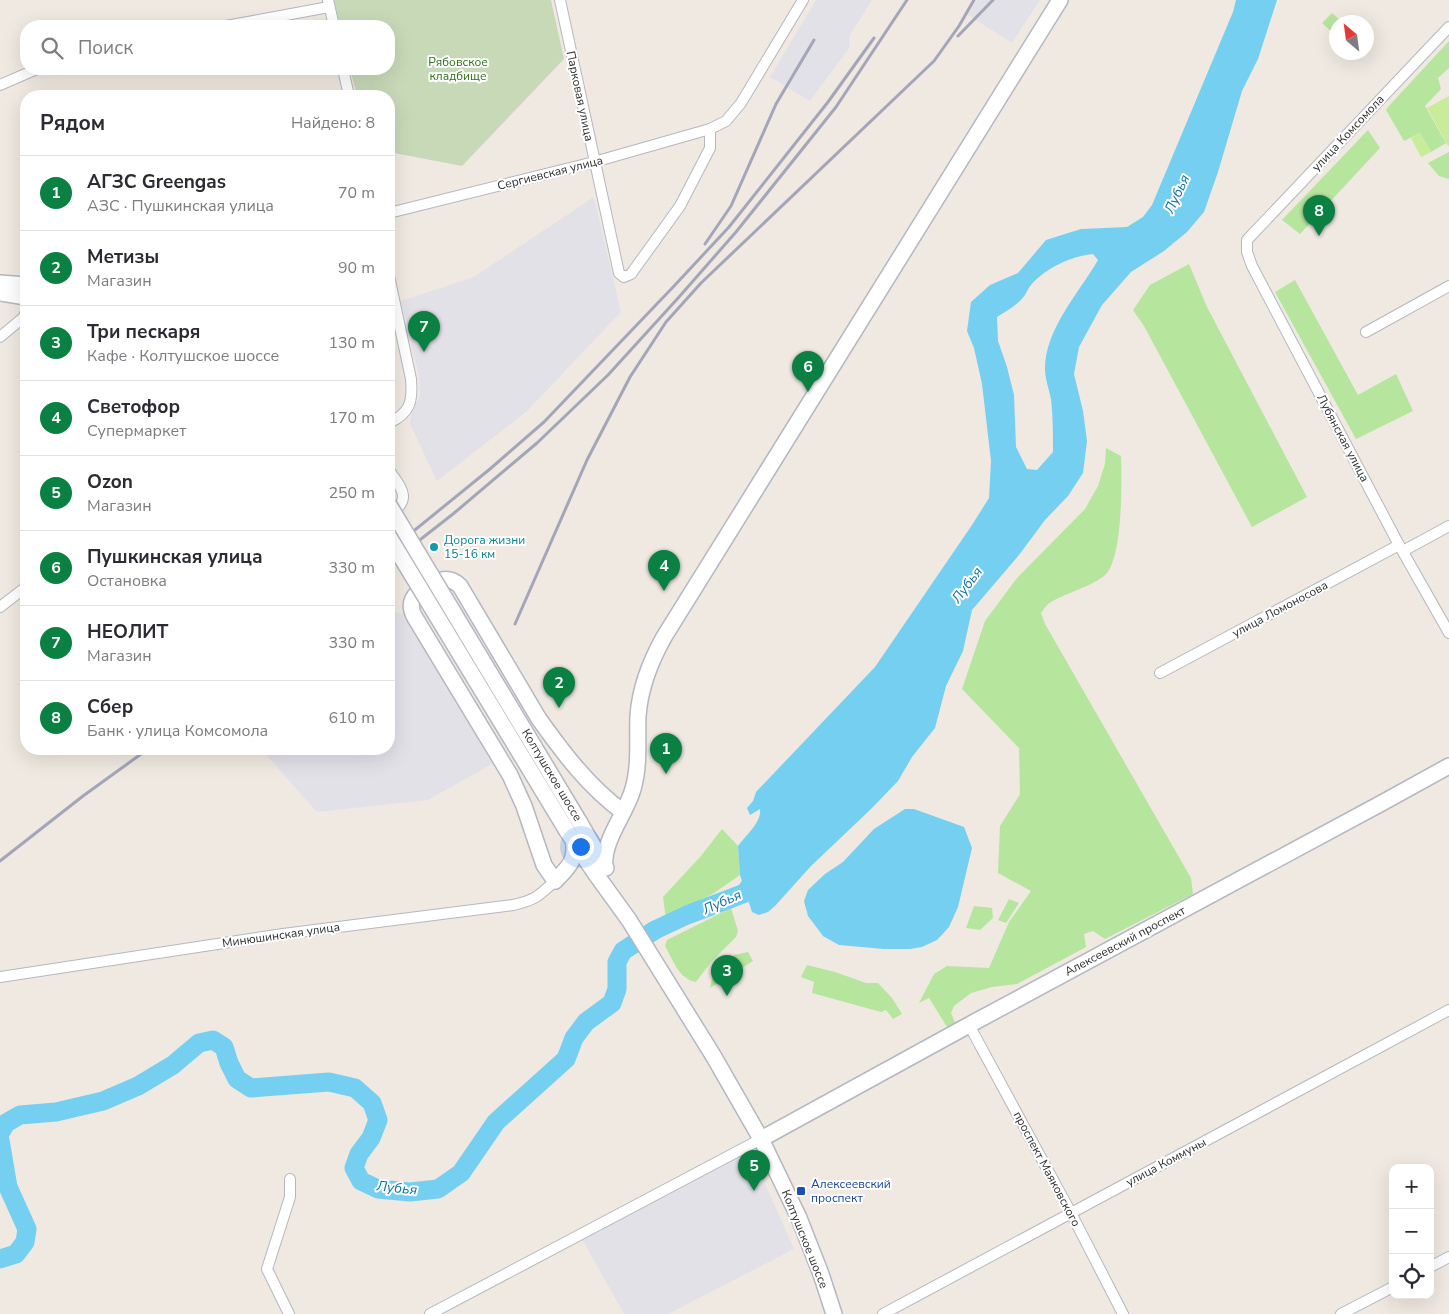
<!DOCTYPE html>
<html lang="ru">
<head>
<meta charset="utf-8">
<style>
	:root { --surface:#fff; --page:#f7f7f7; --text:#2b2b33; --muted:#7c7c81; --line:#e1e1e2; --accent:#0b8043 }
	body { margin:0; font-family:"Nunito Sans",sans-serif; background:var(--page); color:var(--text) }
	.controls { position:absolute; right:15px; bottom:15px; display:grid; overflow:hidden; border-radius:10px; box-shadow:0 5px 20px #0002 }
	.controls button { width:45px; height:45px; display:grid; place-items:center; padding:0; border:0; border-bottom:1px solid var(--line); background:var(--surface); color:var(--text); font:25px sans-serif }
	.compass { position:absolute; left:1329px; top:15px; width:45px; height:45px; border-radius:50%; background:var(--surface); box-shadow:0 5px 20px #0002; rotate:331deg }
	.you { position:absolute; left:580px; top:846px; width:18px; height:18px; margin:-12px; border:4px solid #fff; border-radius:50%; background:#1a73e8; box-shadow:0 0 0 8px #1a73e833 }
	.badge { display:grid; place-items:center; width:32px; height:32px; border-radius:50%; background:var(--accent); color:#fff; font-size:16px; font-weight:700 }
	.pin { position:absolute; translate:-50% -41px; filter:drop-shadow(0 1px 2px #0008) }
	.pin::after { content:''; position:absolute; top:26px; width:18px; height:15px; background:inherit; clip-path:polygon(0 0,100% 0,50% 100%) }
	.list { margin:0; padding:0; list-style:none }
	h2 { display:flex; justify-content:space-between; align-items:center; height:65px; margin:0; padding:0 20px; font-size:21px }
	h2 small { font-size:16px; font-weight:400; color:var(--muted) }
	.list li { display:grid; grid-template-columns:32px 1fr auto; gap:15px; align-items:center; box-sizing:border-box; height:75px; padding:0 20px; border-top:1px solid var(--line) }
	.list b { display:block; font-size:19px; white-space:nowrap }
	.list p { margin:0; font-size:16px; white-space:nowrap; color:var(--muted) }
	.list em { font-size:16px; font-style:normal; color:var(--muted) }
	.icon { flex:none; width:28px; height:28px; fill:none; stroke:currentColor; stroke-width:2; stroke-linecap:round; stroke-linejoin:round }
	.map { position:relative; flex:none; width:1449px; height:1314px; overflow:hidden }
	.search { position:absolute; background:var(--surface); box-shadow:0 5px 20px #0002; left:20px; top:20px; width:375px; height:55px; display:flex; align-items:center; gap:12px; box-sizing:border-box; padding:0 18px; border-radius:20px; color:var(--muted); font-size:19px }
	.panel { position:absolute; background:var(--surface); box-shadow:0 5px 20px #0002; left:20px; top:90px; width:375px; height:665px; border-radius:20px }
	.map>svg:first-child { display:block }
	.industrial { fill:#e3e1e8 }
	.green { fill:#b6e59e }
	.cemetery { fill:#c8d9b8 }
	.pitch { fill:#c9ec9a }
	.water { fill:#75cff0; fill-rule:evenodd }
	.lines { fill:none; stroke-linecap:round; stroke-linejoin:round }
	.river { stroke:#75cff0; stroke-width:19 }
	.street-casing { stroke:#b4b7c1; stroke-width:12 }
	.secondary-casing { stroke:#b4b7c1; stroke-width:18 }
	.street { stroke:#fff; stroke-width:10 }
	.secondary { stroke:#fff; stroke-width:15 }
	.rail { stroke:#a3a6b8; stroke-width:3 }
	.secondary-bridge-casing { stroke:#b4b7c1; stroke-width:18; stroke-linecap:butt }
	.secondary-bridge { stroke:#fff; stroke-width:15 }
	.culture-dot { fill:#0f9aa8; stroke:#fff; stroke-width:2 }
	.transit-dot { fill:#1a4fb4; stroke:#fff; stroke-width:2 }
	.labels { text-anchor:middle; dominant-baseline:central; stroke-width:4; stroke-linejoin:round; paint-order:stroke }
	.park-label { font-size:12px; fill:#2c6e1b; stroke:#fff }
	.street-label { font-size:12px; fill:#2e2e2e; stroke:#fff }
	.culture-label { font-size:12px; fill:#0d838f; stroke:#fff; text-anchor:start }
	.transit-label { font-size:12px; fill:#164399; stroke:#fff; text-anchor:start }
	.water-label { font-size:14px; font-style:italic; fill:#0d6fa3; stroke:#fff }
</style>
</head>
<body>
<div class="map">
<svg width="1449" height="1314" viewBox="0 0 1449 1314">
	<rect width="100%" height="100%" fill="#efe9e1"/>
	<g class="industrial">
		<polygon points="816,0 872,0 850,35 849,48 810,101 770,77"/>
		<polygon points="977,0 1040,0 1012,43 968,15"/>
		<polygon points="594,197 621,312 526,412 437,481 410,424 411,415 420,396 419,376 401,301 474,277"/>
		<polygon points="389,603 396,612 402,614 453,697 492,764 428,800 317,812 261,749 389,749"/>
		<polygon points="751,1152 794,1249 668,1314 624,1314 582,1239 704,1173"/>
	</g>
	<g class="green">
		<polygon points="1332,13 1342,22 1336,22 1336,34 1335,35 1322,23"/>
		<polygon points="1449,41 1449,68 1438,78 1441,89 1425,106 1446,143 1431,152 1420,133 1404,141 1386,110 1388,107"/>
		<polygon points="1368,130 1380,148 1300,234 1282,220"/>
		<polygon points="1449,152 1449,179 1439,176 1428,163"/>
		<polygon points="1189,264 1207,307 1307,497 1252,527 1144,326 1133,310 1150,285"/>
		<polygon points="1295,280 1358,395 1396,374 1413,411 1356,439 1275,292"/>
		<path d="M1106,448L1121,456C1122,480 1123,562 1104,576C1088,588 1068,592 1051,602C1047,604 1044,609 1041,613L1045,624L1191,878L1193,894L1105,939L1093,931L1084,934L1086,947L1017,984L992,987L971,993L954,1006L951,1013L956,1025L949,1030L929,998L919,1003L934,974L947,966L989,968L1009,922L1031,891L998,873L1000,826L1020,794L1019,748L962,689L985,621L1017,578L1085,509L1098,486L1105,464Z"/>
		<polygon points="722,829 738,846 740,875 714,893 666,919 663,897 701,856"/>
		<polygon points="1009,899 1019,903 1006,923 998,920"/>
		<polygon points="974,906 992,908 993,918 980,930 966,928"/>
		<path d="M731,908L738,931L736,937L711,962L696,982C679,979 673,960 665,946L667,940Z"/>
		<polygon points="748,952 753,961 710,988 713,975 734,955"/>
		<polygon points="807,965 835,972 866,983 878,983 892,998 902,1014 893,1019 886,1010 881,1012 812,993 814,982 801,977"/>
	</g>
	<polygon class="cemetery" points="334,0 551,0 564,59 462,166 389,152 389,96 357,96 350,69 389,69 389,26 340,26"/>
	<g class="pitch">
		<polygon points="1449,96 1449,146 1448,146 1427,108"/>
		<polygon points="1420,132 1431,152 1421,157 1411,138"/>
	</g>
	<g class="water">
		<path d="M1236,0H1277L1258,59L1242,91L1218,172L1204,212L1187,232L1164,251L1131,272L1102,305L1079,347L1074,374L1083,411L1087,441L1083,473L1068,496L1045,520L1019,555L972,610L963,651L946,686L935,728L912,757L898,781L870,810L811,866L775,906L768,912L759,915L752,912L740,875L738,846C745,836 762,822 760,809L750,815L747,808L753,801L756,792L875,667L972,525L989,498L991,461L982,384L974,348L967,331L971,302L990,285L1018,273L1046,240L1081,229L1127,227L1143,217L1152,205L1233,12ZM1093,254L1098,260C1079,293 1045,329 1045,369C1045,379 1049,389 1051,399C1053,417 1053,434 1053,452L1037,470L1027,469L1016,447L1014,395L1007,367L998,341L997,317C1006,311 1018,305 1025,295C1027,292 1028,288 1031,285C1046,268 1071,256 1093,254Z"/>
		<polygon points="905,809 914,809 964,827 972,848 958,907 949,927 937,940 922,947 910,949 884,949 839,945 823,936 808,916 804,901 808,890 825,874 843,862 874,829"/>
	</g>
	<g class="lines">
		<g class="river">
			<polyline points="0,1133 6,1123 20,1115 56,1112 103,1101 138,1086 173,1065 199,1043 213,1040 224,1047 229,1063 237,1079 251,1088 329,1082 355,1088 372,1103 378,1120 371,1138 359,1154 354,1168 361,1181 378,1189 410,1192 438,1189 461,1173 496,1122 566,1059 574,1038 586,1022 612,1003 617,989 617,962 623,951 655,930 687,915 745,893 759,873"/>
			<polyline points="0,1140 8,1187 27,1229 25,1242 16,1254 0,1259"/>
		</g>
		<g class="street-casing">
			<g id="street">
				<polyline points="328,0 334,26"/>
				<polyline points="560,0 619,273 624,277 631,274 680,206 710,148 710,129 726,121 741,103 803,0"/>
				<polyline points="226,26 329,7"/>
				<polyline points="1449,27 1247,240 1247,252 1252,266 1399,545 1449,633"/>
				<polyline points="343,69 349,96"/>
				<polyline points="0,85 37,69"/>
				<polyline points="389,213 594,162 710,129"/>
				<path d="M389,276L411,379C413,402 410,413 389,423"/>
				<polyline points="1366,332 1449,286"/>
				<polyline points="0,337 24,317 26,311"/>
				<path d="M389,470C401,488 413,499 390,514"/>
				<polyline points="1403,551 1449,526"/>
				<polyline points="0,607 26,587"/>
				<polyline points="1160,673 1399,545"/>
				<path d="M0,977L283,934L513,905C535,900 539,896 555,881"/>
				<polyline points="969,1025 1071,1213 1123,1314"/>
				<polyline points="1430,1267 1449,1257"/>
				<polyline points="289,1314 267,1269 290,1197 290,1179"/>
				<polyline points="430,1314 761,1139"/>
				<polyline points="883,1314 1449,1010"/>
				<polyline points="1341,1314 1393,1287"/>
			</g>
		</g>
		<g class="secondary-casing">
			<g id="secondary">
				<polyline points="0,283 26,285"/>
				<polyline points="0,293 26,297"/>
				<polyline points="580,823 606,868"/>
				<polyline points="567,831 595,873 629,920 714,1057 761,1139 799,1218 821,1274 834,1314"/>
				<path d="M605,867C602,841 626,814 633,789C640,765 637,740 638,716C640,687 650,662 664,637L1060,0"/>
				<path d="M555,881L544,865L524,806L510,775L414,616C407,602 414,594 426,586C438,580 449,575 460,586L539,719C564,754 589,787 623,812"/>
				<path d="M555,881C569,867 577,860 573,839"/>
				<polyline points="761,1139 969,1025 1380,804 1449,766"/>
			</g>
		</g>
		<use href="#street" class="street"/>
		<use href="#secondary" class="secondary"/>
		<g class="rail">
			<polyline points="958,36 993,0"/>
			<polyline points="705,244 731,206 776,104 814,40"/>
			<polyline points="389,551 490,469 544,422 675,285 729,227 828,102 874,38"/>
			<polyline points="389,564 453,514 537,443 608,375 679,297 736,232 836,107 907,0"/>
			<polyline points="515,624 587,460 630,377 666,322 701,283 934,61 959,26 974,0"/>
			<polyline points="0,861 83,796 148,749"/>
		</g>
		<g class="secondary-bridge-casing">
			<g id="secondary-bridge">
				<polyline points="389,505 580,823"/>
				<polyline points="389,537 567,831"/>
			</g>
		</g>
		<use href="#secondary-bridge" class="secondary-bridge"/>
	</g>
	<circle class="culture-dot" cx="434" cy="547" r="5"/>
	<rect class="transit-dot" x="796" y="1186" width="10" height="10" rx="2.5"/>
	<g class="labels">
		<g class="park-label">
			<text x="458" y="62">Рябовское<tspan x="458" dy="14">кладбище</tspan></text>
		</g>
		<g class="street-label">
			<text transform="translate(580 96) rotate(78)">Парковая улица</text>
			<text transform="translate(1348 133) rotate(-47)">улица Комсомола</text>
			<text transform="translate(550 173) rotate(-14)">Сергиевская улица</text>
			<text transform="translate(1343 438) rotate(62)">Лубянская улица</text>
			<text transform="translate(1280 609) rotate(-28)">улица Ломоносова</text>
			<text transform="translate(552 775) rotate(59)">Колтушское шоссе</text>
			<text transform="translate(281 935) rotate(-8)">Минюшинская улица</text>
			<text transform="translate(1125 941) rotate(-28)">Алексеевский проспект</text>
			<text transform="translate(1166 1162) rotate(-28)">улица Коммуны</text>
			<text transform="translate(1047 1169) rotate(62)">проспект Маяковского</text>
			<text transform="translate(805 1239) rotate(68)">Колтушское шоссе</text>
		</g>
		<g class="culture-label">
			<text x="444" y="540">Дорога жизни<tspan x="444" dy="14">15-16 км</tspan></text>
		</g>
		<g class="transit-label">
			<text x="811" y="1184">Алексеевский<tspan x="811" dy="14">проспект</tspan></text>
		</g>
		<g class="water-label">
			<text transform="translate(1177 194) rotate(-65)">Лубья</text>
			<text transform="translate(967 585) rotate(-53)">Лубья</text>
			<text transform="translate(722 902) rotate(-24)">Лубья</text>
			<text transform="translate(397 1188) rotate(6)">Лубья</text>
		</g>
	</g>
</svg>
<div class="controls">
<button>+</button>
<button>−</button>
<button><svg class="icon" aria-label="locate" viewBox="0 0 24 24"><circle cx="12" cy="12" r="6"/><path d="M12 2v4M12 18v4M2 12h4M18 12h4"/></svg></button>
</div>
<svg class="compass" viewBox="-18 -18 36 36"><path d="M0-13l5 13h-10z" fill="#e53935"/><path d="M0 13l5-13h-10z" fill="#7c7c81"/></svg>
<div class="you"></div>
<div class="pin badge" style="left:666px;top:774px">1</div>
<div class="pin badge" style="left:559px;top:708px">2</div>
<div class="pin badge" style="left:727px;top:996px">3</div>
<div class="pin badge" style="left:664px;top:591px">4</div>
<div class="pin badge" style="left:754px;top:1191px">5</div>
<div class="pin badge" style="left:808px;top:392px">6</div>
<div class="pin badge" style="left:424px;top:352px">7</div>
<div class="pin badge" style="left:1319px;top:236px">8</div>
<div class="search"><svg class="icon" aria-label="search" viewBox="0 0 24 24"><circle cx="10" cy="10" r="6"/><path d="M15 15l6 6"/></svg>Поиск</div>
<section class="panel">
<h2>Рядом<small>Найдено: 8</small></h2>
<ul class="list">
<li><span class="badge">1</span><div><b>АГЗС Greengas</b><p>АЗС · Пушкинская улица</p></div><em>70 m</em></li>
<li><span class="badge">2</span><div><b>Метизы</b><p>Магазин</p></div><em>90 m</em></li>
<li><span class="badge">3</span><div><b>Три пескаря</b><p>Кафе · Колтушское шоссе</p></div><em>130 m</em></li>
<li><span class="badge">4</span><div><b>Светофор</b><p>Супермаркет</p></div><em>170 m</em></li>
<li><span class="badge">5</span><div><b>Ozon</b><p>Магазин</p></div><em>250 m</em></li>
<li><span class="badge">6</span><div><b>Пушкинская улица</b><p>Остановка</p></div><em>330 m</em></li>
<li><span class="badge">7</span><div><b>НЕОЛИТ</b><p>Магазин</p></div><em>330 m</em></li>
<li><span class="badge">8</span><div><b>Сбер</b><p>Банк · улица Комсомола</p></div><em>610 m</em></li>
</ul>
</section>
</div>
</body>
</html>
